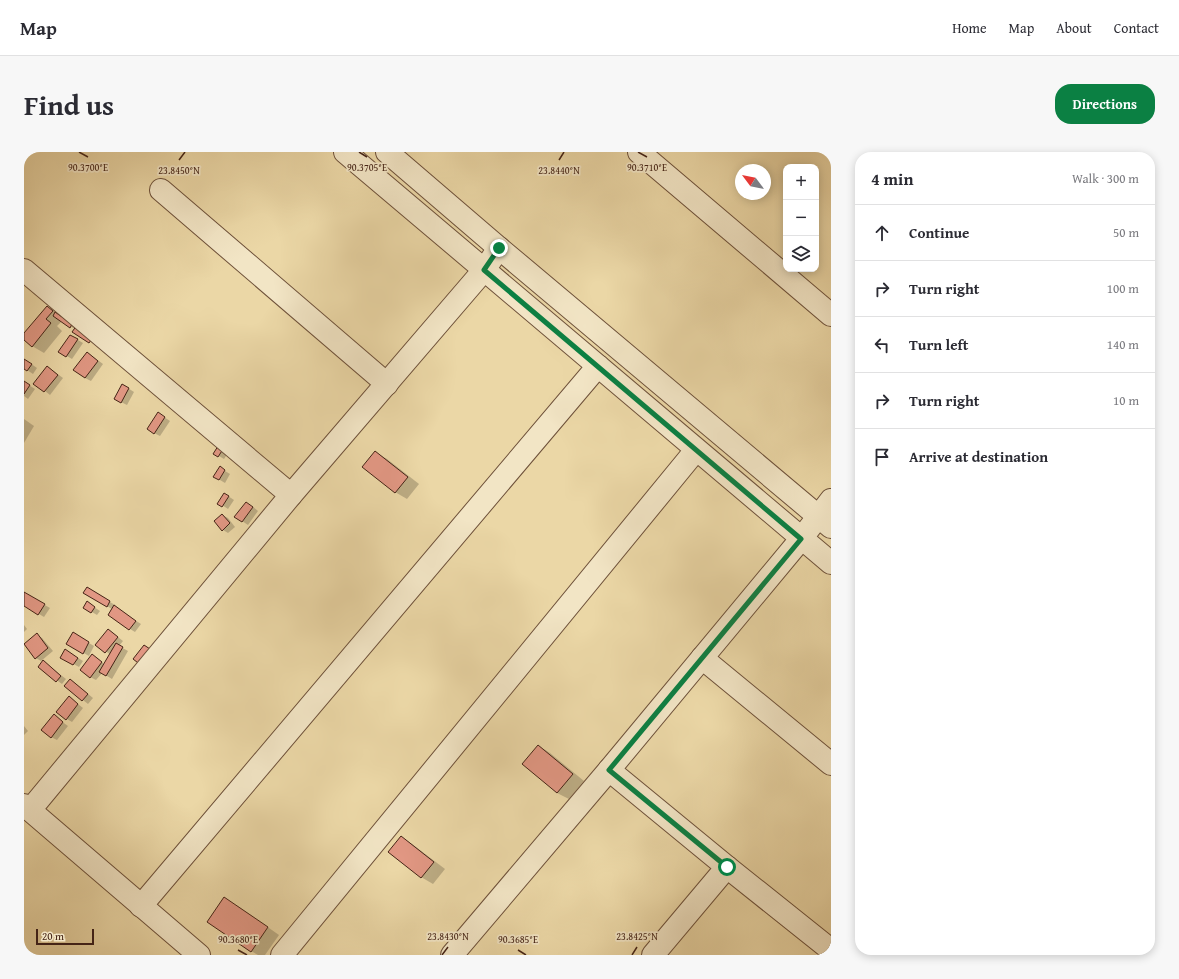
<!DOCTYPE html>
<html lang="en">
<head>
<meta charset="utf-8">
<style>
	:root { --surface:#fff; --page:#f7f7f7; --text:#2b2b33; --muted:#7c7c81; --line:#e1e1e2; --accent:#0b8043 }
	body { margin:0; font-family:"Gentium Book Plus",serif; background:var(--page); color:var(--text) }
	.controls { position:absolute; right:12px; top:12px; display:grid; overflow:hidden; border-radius:8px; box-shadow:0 2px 10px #0003 }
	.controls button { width:36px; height:36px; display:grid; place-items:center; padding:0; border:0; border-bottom:1px solid var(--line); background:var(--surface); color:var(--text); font:20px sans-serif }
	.compass { position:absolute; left:711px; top:12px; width:36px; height:36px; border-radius:50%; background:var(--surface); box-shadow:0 2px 10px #0003; rotate:302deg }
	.scale { position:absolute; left:12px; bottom:10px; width:58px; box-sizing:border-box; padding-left:4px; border:2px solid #452416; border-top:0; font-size:11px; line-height:14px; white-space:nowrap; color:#452416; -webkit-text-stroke:3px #f2e5c5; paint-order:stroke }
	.stop { position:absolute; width:12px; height:12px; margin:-9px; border:3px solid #0b8043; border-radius:50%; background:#fff }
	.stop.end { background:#0b8043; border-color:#fff; box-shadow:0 1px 4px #0008 }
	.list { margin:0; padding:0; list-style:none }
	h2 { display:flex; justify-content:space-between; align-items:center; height:52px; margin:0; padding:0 16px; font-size:17px }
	h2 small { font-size:13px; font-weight:400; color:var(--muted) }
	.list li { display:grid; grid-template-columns:26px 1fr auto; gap:12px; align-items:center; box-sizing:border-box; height:56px; padding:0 16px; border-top:1px solid var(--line) }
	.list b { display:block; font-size:15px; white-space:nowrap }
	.list em { font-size:13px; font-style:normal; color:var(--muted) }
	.icon { flex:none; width:22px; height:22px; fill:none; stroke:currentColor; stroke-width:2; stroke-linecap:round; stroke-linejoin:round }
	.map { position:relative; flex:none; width:807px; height:803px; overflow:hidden; border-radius:16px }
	header { display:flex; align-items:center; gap:24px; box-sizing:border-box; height:56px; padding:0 20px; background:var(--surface); border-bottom:1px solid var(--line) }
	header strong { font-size:19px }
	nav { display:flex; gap:22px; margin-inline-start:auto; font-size:14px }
	.intro { display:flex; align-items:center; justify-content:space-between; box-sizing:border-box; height:96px; padding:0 24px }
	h1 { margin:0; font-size:28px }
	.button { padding:10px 18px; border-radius:16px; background:var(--accent); color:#fff; font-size:14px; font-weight:700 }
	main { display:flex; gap:24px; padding:0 24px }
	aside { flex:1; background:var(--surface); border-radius:16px; box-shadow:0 2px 10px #0003 }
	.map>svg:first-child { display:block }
	.shadow { fill:#0003 }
	.building { fill:#e19783; stroke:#452416 }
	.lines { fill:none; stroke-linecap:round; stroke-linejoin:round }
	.minor-casing { stroke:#6e513a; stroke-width:24 }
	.tertiary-casing { stroke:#6e513a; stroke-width:24 }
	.minor { stroke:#f2e5c5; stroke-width:22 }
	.tertiary { stroke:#f2e5c5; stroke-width:22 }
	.route { stroke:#0b8043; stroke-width:5 }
	.ticks { fill:none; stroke:#452416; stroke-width:1.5 }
	.ticks-label { font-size:10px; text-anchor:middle; fill:#452416; stroke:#f2e5c5; stroke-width:3.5; stroke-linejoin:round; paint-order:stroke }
</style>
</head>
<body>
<header>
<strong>Map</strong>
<nav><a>Home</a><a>Map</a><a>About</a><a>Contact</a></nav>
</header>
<div class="intro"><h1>Find us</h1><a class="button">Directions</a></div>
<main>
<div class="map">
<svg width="807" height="803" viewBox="0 0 807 803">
	<rect width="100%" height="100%" fill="#ebd7a6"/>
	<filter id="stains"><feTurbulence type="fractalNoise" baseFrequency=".005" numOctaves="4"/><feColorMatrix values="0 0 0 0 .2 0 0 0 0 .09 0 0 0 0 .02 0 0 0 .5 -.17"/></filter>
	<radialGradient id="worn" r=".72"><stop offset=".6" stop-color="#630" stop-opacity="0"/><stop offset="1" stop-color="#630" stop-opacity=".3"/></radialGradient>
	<g class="shadow">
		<polygon points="24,155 35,162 40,167 75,188 71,193 51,177 38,169 33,174 38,179 20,201 8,194 0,187 0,182"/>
		<polygon points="47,184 59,191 48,207 36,200"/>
		<polygon points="64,201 79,212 67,229 61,226"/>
		<polygon points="0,207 13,216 9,222 0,216"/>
		<polygon points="24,215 39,226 26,243 11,231"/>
		<polygon points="0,230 11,237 4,247 0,244"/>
		<polygon points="99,233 110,240 103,253 91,247"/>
		<polygon points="140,265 146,269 136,284 130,281"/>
		<polygon points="0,267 10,274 0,291"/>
		<polygon points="196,292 206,298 200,307 190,301"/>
		<polygon points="351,300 363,307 395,332 383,347 371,340"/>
		<polygon points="196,316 206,322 201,331 191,325"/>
		<polygon points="201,342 210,348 204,357 195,351"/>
		<polygon points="228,354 234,359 224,373 218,369"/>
		<polygon points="198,363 204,366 211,375 204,381 199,378"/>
		<polygon points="63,436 91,453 90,455 117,472 111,480 106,477 88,457 60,441"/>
		<polygon points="0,441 26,456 20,465 0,453"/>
		<polygon points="64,451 76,459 73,463 61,456"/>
		<polygon points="0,473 3,477 0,480"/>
		<polygon points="50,482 70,494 65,504 44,492"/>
		<polygon points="90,482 99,489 95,494 104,499 88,527 78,521 72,528 66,525 74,507 81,513 87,503 73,493"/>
		<polygon points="13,483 18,486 29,499 17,509 12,506"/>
		<polygon points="46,501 59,509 55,515 37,505"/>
		<polygon points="20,510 42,527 38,532 15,515"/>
		<polygon points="47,528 69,546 64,552 41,534"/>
		<polygon points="50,549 59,556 48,570 43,567"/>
		<polygon points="30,564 44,574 33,588 27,585"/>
		<polygon points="0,574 4,579 0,583"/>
		<polygon points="515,594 526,601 560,629 545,647 533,641"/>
		<polygon points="377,685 388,692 421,717 409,732 397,725"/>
		<polygon points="212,753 255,783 241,803 234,803 227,799"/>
	</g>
	<g class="building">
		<polygon points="23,154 29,159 22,167 27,171 8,195 0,188 0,181"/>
		<polygon points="31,160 48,172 46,176 29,164"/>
		<polygon points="53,173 70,184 65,191 48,180"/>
		<polygon points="46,183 54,187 42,205 34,200"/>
		<polygon points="63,200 74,209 61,226 49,218"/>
		<polygon points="0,207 8,212 3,219 0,217"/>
		<polygon points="23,214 34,223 20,240 9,232"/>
		<polygon points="0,229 6,233 0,242"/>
		<polygon points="98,232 105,236 97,251 90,247"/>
		<polygon points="134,260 141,265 130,282 123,277"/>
		<polygon points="196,291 201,294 194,305 189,302"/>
		<polygon points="351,299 384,325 371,341 338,315"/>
		<polygon points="196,314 201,318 195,328 189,325"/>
		<polygon points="200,341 205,344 198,355 193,352"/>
		<polygon points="222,350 229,355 218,370 210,365"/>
		<polygon points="198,362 206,371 198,379 190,369"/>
		<polygon points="63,435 86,449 83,455 59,441"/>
		<polygon points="0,440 21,452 14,463 0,454"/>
		<polygon points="63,449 71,455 67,461 59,456"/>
		<polygon points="90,453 112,469 105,478 84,463"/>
		<polygon points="84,477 94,485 81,501 71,493"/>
		<polygon points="49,480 65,490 59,502 42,492"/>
		<polygon points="13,481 24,496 11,507 0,492"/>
		<polygon points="92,491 99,495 82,524 75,520"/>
		<polygon points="120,493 129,499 118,514 109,507"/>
		<polygon points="41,497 54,506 49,513 36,506"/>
		<polygon points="68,502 78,510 66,526 56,518"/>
		<polygon points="19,508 37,524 32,530 14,515"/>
		<polygon points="46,527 64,542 58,549 40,534"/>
		<polygon points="45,544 54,552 42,568 32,560"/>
		<polygon points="30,562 39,570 27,586 17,578"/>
		<polygon points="514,593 549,622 533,641 498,612"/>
		<polygon points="377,684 410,710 397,726 364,700"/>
		<polygon points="200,745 244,775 227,800 183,770"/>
	</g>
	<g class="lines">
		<g class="minor-casing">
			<g id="minor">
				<polyline points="615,0 807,163"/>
				<polyline points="137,38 363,232"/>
				<polyline points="0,118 267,343"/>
				<polyline points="678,506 807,612"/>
				<polyline points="585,618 703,715 807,798"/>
				<polyline points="0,653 175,803"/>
				<polyline points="6,658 267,343 460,118 475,96"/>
				<polyline points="117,754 574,214"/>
				<polyline points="258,803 672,298"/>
				<polyline points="428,803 585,618 777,387 807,348"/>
				<polyline points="629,803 703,715"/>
			</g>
		</g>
		<g class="tertiary-casing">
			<g id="tertiary">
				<polyline points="321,0 807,411"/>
				<polyline points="363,0 475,96 807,375"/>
			</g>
		</g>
		<use href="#minor" class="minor"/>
		<use href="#tertiary" class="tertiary"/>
	</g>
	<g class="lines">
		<polyline class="route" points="475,96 460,118 777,387 585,618 703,715"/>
	</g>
	<path class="ticks" d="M55,0L64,5M335,0L343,5M614,0L623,5M155,8L161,0M535,8L540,0M214,798L223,803M494,798L502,803M418,803L424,795M608,803L613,795"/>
	<g class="ticks-label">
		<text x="623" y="19">90.3710°E</text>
		<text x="64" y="19">90.3700°E</text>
		<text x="343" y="19">90.3705°E</text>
		<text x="155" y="22">23.8450°N</text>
		<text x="535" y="22">23.8440°N</text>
		<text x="424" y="788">23.8430°N</text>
		<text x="613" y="788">23.8425°N</text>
		<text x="214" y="791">90.3680°E</text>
		<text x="494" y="791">90.3685°E</text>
	</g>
	<rect width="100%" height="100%" filter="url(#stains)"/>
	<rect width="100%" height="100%" fill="url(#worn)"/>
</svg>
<div class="controls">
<button>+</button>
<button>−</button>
<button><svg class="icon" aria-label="layers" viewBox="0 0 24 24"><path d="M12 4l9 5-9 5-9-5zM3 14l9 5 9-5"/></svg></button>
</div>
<svg class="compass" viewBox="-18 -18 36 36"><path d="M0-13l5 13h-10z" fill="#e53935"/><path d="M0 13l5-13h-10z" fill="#7c7c81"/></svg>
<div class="scale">20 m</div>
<div class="stop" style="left:703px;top:715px"></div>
<div class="stop end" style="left:475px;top:96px"></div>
</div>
<aside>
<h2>4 min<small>Walk · 300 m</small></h2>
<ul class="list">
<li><svg class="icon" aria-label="ahead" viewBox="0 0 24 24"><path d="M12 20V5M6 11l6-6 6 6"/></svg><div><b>Continue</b></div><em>50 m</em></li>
<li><svg class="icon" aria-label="right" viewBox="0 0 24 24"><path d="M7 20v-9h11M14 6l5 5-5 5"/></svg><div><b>Turn right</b></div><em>100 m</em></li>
<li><svg class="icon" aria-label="left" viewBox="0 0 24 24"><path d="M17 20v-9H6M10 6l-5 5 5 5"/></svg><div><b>Turn left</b></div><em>140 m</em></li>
<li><svg class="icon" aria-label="right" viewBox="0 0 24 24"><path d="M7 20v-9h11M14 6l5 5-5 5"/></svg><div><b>Turn right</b></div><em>10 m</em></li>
<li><svg class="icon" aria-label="arrive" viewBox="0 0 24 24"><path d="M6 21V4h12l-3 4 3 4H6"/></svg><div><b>Arrive at destination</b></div></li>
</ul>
</aside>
</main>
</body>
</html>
